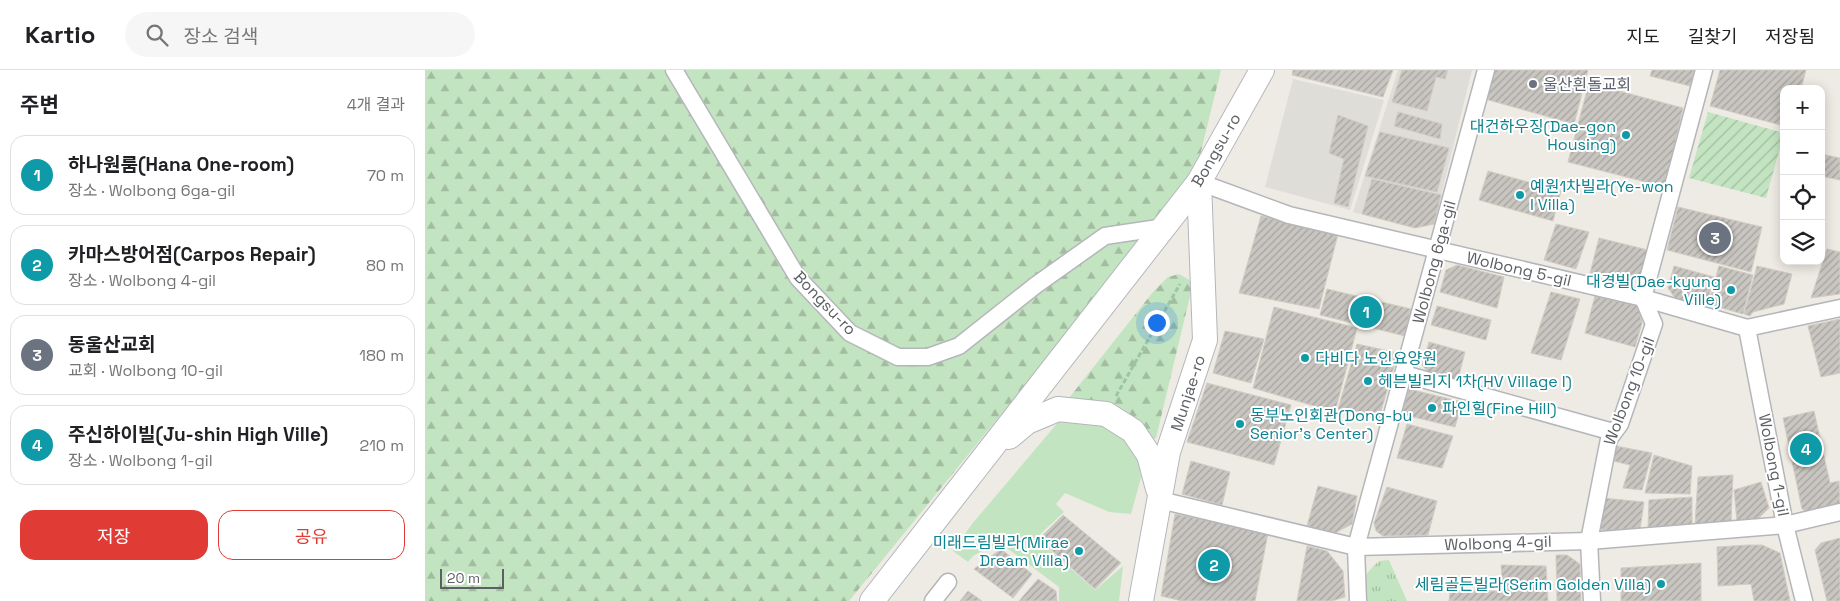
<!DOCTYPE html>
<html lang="ko">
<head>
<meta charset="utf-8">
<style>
	:root { --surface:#fff; --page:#f6f6f6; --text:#202124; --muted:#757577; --line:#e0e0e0; --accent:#e13b36 }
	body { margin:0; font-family:"Space Grotesk","Noto Sans KR",sans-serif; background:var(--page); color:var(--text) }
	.controls { position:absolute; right:15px; top:15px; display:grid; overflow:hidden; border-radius:10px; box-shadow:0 2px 12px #0003 }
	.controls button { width:45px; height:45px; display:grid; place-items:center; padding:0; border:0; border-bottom:1px solid var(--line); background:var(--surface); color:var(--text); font:25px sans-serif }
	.scale { position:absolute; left:15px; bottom:12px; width:64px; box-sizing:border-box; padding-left:5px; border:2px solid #5c6064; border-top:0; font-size:14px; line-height:18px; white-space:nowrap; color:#5c6064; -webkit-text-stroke:4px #fff; paint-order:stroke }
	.you { position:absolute; left:731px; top:252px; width:18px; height:18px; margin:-12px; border:4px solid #fff; border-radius:50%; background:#1a73e8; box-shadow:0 0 0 8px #1a73e833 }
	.badge { display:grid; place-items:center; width:32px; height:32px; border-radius:50%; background:var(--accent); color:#fff; font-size:16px; font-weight:700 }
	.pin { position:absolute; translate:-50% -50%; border:2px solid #fff; box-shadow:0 1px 5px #0006 }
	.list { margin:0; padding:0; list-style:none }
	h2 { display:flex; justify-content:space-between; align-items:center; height:65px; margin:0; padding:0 20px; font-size:21px }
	h2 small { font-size:16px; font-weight:400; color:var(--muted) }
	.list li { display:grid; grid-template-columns:32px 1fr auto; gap:15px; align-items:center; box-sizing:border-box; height:80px; margin:0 10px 10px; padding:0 10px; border:1px solid var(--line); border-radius:15px }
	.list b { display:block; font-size:19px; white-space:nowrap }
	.list p { margin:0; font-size:16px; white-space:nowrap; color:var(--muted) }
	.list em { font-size:16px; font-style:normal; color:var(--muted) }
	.actions { display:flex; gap:10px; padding:15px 20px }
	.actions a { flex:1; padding:11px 0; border:1px solid var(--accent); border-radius:15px; text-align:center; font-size:18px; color:var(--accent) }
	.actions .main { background:var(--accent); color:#fff }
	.icon { flex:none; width:28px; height:28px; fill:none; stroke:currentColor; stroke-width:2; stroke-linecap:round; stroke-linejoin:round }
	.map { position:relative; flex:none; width:1415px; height:531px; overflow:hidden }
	header { display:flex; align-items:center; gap:30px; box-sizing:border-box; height:70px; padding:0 25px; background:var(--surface); border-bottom:1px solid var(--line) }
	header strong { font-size:24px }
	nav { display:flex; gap:28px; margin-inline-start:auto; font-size:18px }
	.search { width:350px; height:45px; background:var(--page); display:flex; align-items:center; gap:12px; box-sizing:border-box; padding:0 18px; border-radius:28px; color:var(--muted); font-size:19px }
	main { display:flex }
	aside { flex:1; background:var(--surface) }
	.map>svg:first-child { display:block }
	.industrial { fill:#dfddd8 }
	.grass { fill:#c3e4c1 }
	.forest { fill:url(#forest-firs) }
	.park { fill:url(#park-tufts) }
	.garden { fill:url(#garden-furrows) }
	.building { fill:url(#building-hatch); stroke:#d2ccc2 }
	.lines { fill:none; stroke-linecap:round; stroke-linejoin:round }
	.street-casing { stroke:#b4b6ba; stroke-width:19 }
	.secondary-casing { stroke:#b3b7bb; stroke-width:26 }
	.path { stroke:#9bc5a4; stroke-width:3; stroke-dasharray:5 2.5; stroke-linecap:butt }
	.street { stroke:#fff; stroke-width:16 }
	.secondary { stroke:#fff; stroke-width:24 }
	.worship-dot { fill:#6b7280; stroke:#fff; stroke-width:2 }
	.culture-dot { fill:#0f9aa8; stroke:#fff; stroke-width:2 }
	.labels { text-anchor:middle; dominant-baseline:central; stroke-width:4; stroke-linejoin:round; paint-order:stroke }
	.worship-label { font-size:16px; fill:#5b616d; stroke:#fff; text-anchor:start }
	.culture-label { font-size:16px; fill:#0d838f; stroke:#fff; text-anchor:start }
	.street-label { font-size:16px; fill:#5c6064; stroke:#fff }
</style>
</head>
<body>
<header>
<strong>Kartio</strong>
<div class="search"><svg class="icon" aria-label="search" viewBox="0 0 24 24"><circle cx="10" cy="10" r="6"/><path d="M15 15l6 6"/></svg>장소 검색</div>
<nav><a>지도</a><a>길찾기</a><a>저장됨</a></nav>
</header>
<main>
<aside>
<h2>주변<small>4개 결과</small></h2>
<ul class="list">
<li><span class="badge" style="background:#0f9aa8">1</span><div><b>하나원룸(Hana One-room)</b><p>장소 · Wolbong 6ga-gil</p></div><em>70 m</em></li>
<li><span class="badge" style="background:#0f9aa8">2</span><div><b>카마스방어점(Carpos Repair)</b><p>장소 · Wolbong 4-gil</p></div><em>80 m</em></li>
<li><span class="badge" style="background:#6b7280">3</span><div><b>동울산교회</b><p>교회 · Wolbong 10-gil</p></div><em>180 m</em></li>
<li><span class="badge" style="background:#0f9aa8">4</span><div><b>주신하이빌(Ju-shin High Ville)</b><p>장소 · Wolbong 1-gil</p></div><em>210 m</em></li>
</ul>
<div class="actions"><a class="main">저장</a><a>공유</a></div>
</aside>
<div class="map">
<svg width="1415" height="531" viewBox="0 0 1415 531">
	<defs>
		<pattern id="forest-firs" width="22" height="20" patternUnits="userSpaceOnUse" patternTransform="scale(1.25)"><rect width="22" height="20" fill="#c3e4c1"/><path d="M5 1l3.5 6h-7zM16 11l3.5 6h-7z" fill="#a2bca0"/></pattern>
		<pattern id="park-tufts" width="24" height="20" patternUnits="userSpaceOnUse" patternTransform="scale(1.25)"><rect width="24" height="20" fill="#c3e4c1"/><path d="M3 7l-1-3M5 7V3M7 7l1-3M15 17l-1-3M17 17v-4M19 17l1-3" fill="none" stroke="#a2bca0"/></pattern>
		<pattern id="garden-furrows" width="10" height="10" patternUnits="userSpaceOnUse" patternTransform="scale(1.25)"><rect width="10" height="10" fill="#c3e4c1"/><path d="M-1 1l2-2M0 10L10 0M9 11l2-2" fill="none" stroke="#a2bca0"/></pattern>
		<pattern id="building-hatch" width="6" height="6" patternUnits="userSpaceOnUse" patternTransform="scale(1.25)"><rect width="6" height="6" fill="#c9c6c1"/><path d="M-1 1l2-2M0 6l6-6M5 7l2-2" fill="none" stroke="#a6a4a0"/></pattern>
	</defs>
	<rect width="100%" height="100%" fill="#eeebe4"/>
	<g class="industrial">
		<polygon points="973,0 1047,0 1009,154 990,158 928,142"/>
		<polygon points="868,9 959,30 925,140 840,117"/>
	</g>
	<polygon class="grass" points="635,350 669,350 701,363 713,380 716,408 706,444 684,442 640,423 631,434 639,442 611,468 670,520 698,496 694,531 634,531 634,517 574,472 548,486 543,492 528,481 547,454"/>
	<g class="forest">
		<polygon points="0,0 796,0 770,106 424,531 0,531"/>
		<polygon points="754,204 766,211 766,222 731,368 727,370 640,333 728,222 743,207"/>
	</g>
	<path class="park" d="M964,490L982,531H939C938,508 937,507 954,491Z"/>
	<polygon class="garden" points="1283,42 1359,63 1341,128 1264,108"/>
	<g class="building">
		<polygon points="868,0 968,0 958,27 867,5"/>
		<polygon points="977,0 1023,0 1020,9 1011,7 1002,41 967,32"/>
		<polygon points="1060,0 1163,0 1149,54 1053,27"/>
		<polygon points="1227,0 1270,0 1265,16 1225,6"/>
		<polygon points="1295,0 1381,0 1376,19 1359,19 1359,56 1285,36"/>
		<polygon points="1164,13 1258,38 1240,117 1143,92"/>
		<polygon points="973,42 1017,54 1015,69 969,56"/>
		<polygon points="913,45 943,56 923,137 909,133 919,89 904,83"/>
		<polygon points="955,62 1024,78 1012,122 940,106"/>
		<polygon points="1396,84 1415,88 1415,110 1396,106"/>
		<polygon points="1063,101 1136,121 1128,151 1054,130"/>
		<polygon points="947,109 1016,125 1009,154 990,158 937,144"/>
		<polygon points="1253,137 1337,157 1326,202 1242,180"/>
		<polygon points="836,146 913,164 894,239 814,223"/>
		<polygon points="1131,154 1164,162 1151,199 1119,190"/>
		<polygon points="1174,168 1223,180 1217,204 1200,213 1165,203"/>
		<polygon points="1402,179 1415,182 1415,224 1386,228"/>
		<polygon points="1032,195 1079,207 1072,238 1015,222 1021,200"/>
		<polygon points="1249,196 1289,207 1281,236 1250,228 1243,218"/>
		<polygon points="1294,196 1328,205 1318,244 1283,234"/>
		<polygon points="1332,196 1367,204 1359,234 1328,242 1325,246 1319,244"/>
		<polygon points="902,219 986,239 980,266 895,245"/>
		<polygon points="1126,222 1155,229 1136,290 1106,283"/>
		<polygon points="1170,226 1213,236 1217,253 1210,277 1160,263"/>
		<polygon points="1012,236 1066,250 1061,270 1006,255"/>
		<polygon points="849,237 932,258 910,342 828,318"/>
		<polygon points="1415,249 1415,303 1396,307 1383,256"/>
		<polygon points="800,261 839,269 826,313 788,303"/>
		<polygon points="1004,272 1040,282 1032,313 1006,305 997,295"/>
		<polygon points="932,274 973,283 954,348 913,339"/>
		<polygon points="782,313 866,335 849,395 762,372"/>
		<polygon points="984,319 1037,332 1030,357 976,344"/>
		<polygon points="1389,341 1405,413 1414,411 1415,438 1386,445 1377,439 1358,348"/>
		<polygon points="982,354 1028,366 1017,398 972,388"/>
		<polygon points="1191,376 1227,383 1217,420 1198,418 1205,395 1184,390"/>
		<polygon points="1229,385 1267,396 1265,424 1220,423"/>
		<polygon points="766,391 805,402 797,435 757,424"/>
		<polygon points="1308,405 1306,452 1270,454 1273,407"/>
		<polygon points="1336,412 1344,438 1332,450 1312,452 1309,420"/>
		<polygon points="893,416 932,426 927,454 910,463 882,456"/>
		<polygon points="962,417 1012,431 1003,465 958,466 951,461 949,453"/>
		<polygon points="1267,427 1267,456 1223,458 1224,430"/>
		<polygon points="1177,428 1219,432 1215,460 1180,463 1173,455"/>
		<polygon points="750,444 843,463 830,531 757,531 736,526"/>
		<polygon points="638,445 696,493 670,519 614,469"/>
		<polygon points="1415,468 1415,531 1402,531 1390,480 1396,473"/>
		<polygon points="1323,475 1337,475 1355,483 1365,531 1329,531 1326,514 1293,516 1292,477"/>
		<polygon points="882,476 902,481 918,501 920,527 907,531 872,531"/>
		<polygon points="576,479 607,504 588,528 549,499"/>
		<polygon points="1131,485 1142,485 1155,494 1156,531 1132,531"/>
		<polygon points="1276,493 1276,531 1196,531 1196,498"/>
		<polygon points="1076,495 1121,496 1123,531 1024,531 1025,521 1078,521"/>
		<polygon points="613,509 631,521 632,531 594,531"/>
		<polygon points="543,521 557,531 535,531"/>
	</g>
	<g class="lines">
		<g class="street-casing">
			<g id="street">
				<polyline points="249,0 373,208 425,263 473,287 503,287 534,276 611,215 680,166 740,157"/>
				<polyline points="774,112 864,145 1218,228 1322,258 1415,238"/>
				<polyline points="1322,258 1360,455 1379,531"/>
				<polyline points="979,304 1188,362"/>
				<polyline points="735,430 931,477 1164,471 1360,455 1415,442"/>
				<polyline points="508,531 523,512"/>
				<polyline points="933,531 931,477 1061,0"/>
				<polyline points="1167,531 1164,471 1184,369 1195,354 1229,254 1218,228 1279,0"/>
			</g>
		</g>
		<g class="secondary-casing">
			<g id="secondary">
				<polyline points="584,367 602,352 633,339 681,344 708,361 724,385 733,419"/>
				<polyline points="447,531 774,112 837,0"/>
				<polyline points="716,531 743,382 780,270 774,112"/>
			</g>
		</g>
		<polyline class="path" points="691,326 755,214"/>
		<use href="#street" class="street"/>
		<use href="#secondary" class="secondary"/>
	</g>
	<circle class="worship-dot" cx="1108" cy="14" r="5"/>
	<g class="culture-dot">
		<circle cx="1201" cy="65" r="5"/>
		<circle cx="1095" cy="125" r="5"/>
		<circle cx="1306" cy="220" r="5"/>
		<circle cx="880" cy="288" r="5"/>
		<circle cx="943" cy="311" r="5"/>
		<circle cx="1007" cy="338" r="5"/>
		<circle cx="815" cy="354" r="5"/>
		<circle cx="654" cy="481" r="5"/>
		<circle cx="1236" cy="514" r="5"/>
	</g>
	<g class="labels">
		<g class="worship-label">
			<text x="1118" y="14">울산흰돌교회</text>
		</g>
		<g class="culture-label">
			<text x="1191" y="56" text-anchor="end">대건하우징(Dae-gon<tspan x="1191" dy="18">Housing)</tspan></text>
			<text x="1105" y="116">예원1차빌라(Ye-won<tspan x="1105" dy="18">I Villa)</tspan></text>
			<text x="1296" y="211" text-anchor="end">대경빌(Dae-kyung<tspan x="1296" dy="18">Ville)</tspan></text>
			<text x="890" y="288">다비다 노인요양원</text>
			<text x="953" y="311">헤븐빌리지 1차(HV Village I)</text>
			<text x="1017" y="338">파인힐(Fine Hill)</text>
			<text x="825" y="345">동부노인회관(Dong-bu<tspan x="825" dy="18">Senior's Center)</tspan></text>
			<text x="644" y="472" text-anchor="end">미래드림빌라(Mirae<tspan x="644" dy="18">Dream Villa)</tspan></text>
			<text x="1226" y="514" text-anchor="end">세림골든빌라(Serim Golden Villa)</text>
		</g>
		<g class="street-label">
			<text transform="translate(791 80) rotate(-60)">Bongsu-ro</text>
			<text transform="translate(1009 192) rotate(-75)">Wolbong 6ga-gil</text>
			<text transform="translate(1094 199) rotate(13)">Wolbong 5-gil</text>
			<text transform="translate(400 233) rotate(46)">Bongsu-ro</text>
			<text transform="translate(1204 321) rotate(-69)">Wolbong 10-gil</text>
			<text transform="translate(763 323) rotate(-72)">Munjae-ro</text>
			<text transform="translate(1349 395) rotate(79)">Wolbong 1-gil</text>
			<text transform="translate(1073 473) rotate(-2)">Wolbong 4-gil</text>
		</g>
	</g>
</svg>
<div class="controls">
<button>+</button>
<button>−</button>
<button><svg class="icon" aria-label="locate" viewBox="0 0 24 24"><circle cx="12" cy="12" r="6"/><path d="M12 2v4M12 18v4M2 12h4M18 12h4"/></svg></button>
<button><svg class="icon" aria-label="layers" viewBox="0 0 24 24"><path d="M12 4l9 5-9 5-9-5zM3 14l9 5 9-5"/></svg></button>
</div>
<div class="scale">20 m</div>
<div class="you"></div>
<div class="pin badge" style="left:941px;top:242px;background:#0f9aa8">1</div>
<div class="pin badge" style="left:789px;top:495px;background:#0f9aa8">2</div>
<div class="pin badge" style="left:1290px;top:168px;background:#6b7280">3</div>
<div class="pin badge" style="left:1381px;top:379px;background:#0f9aa8">4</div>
</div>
</main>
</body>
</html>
